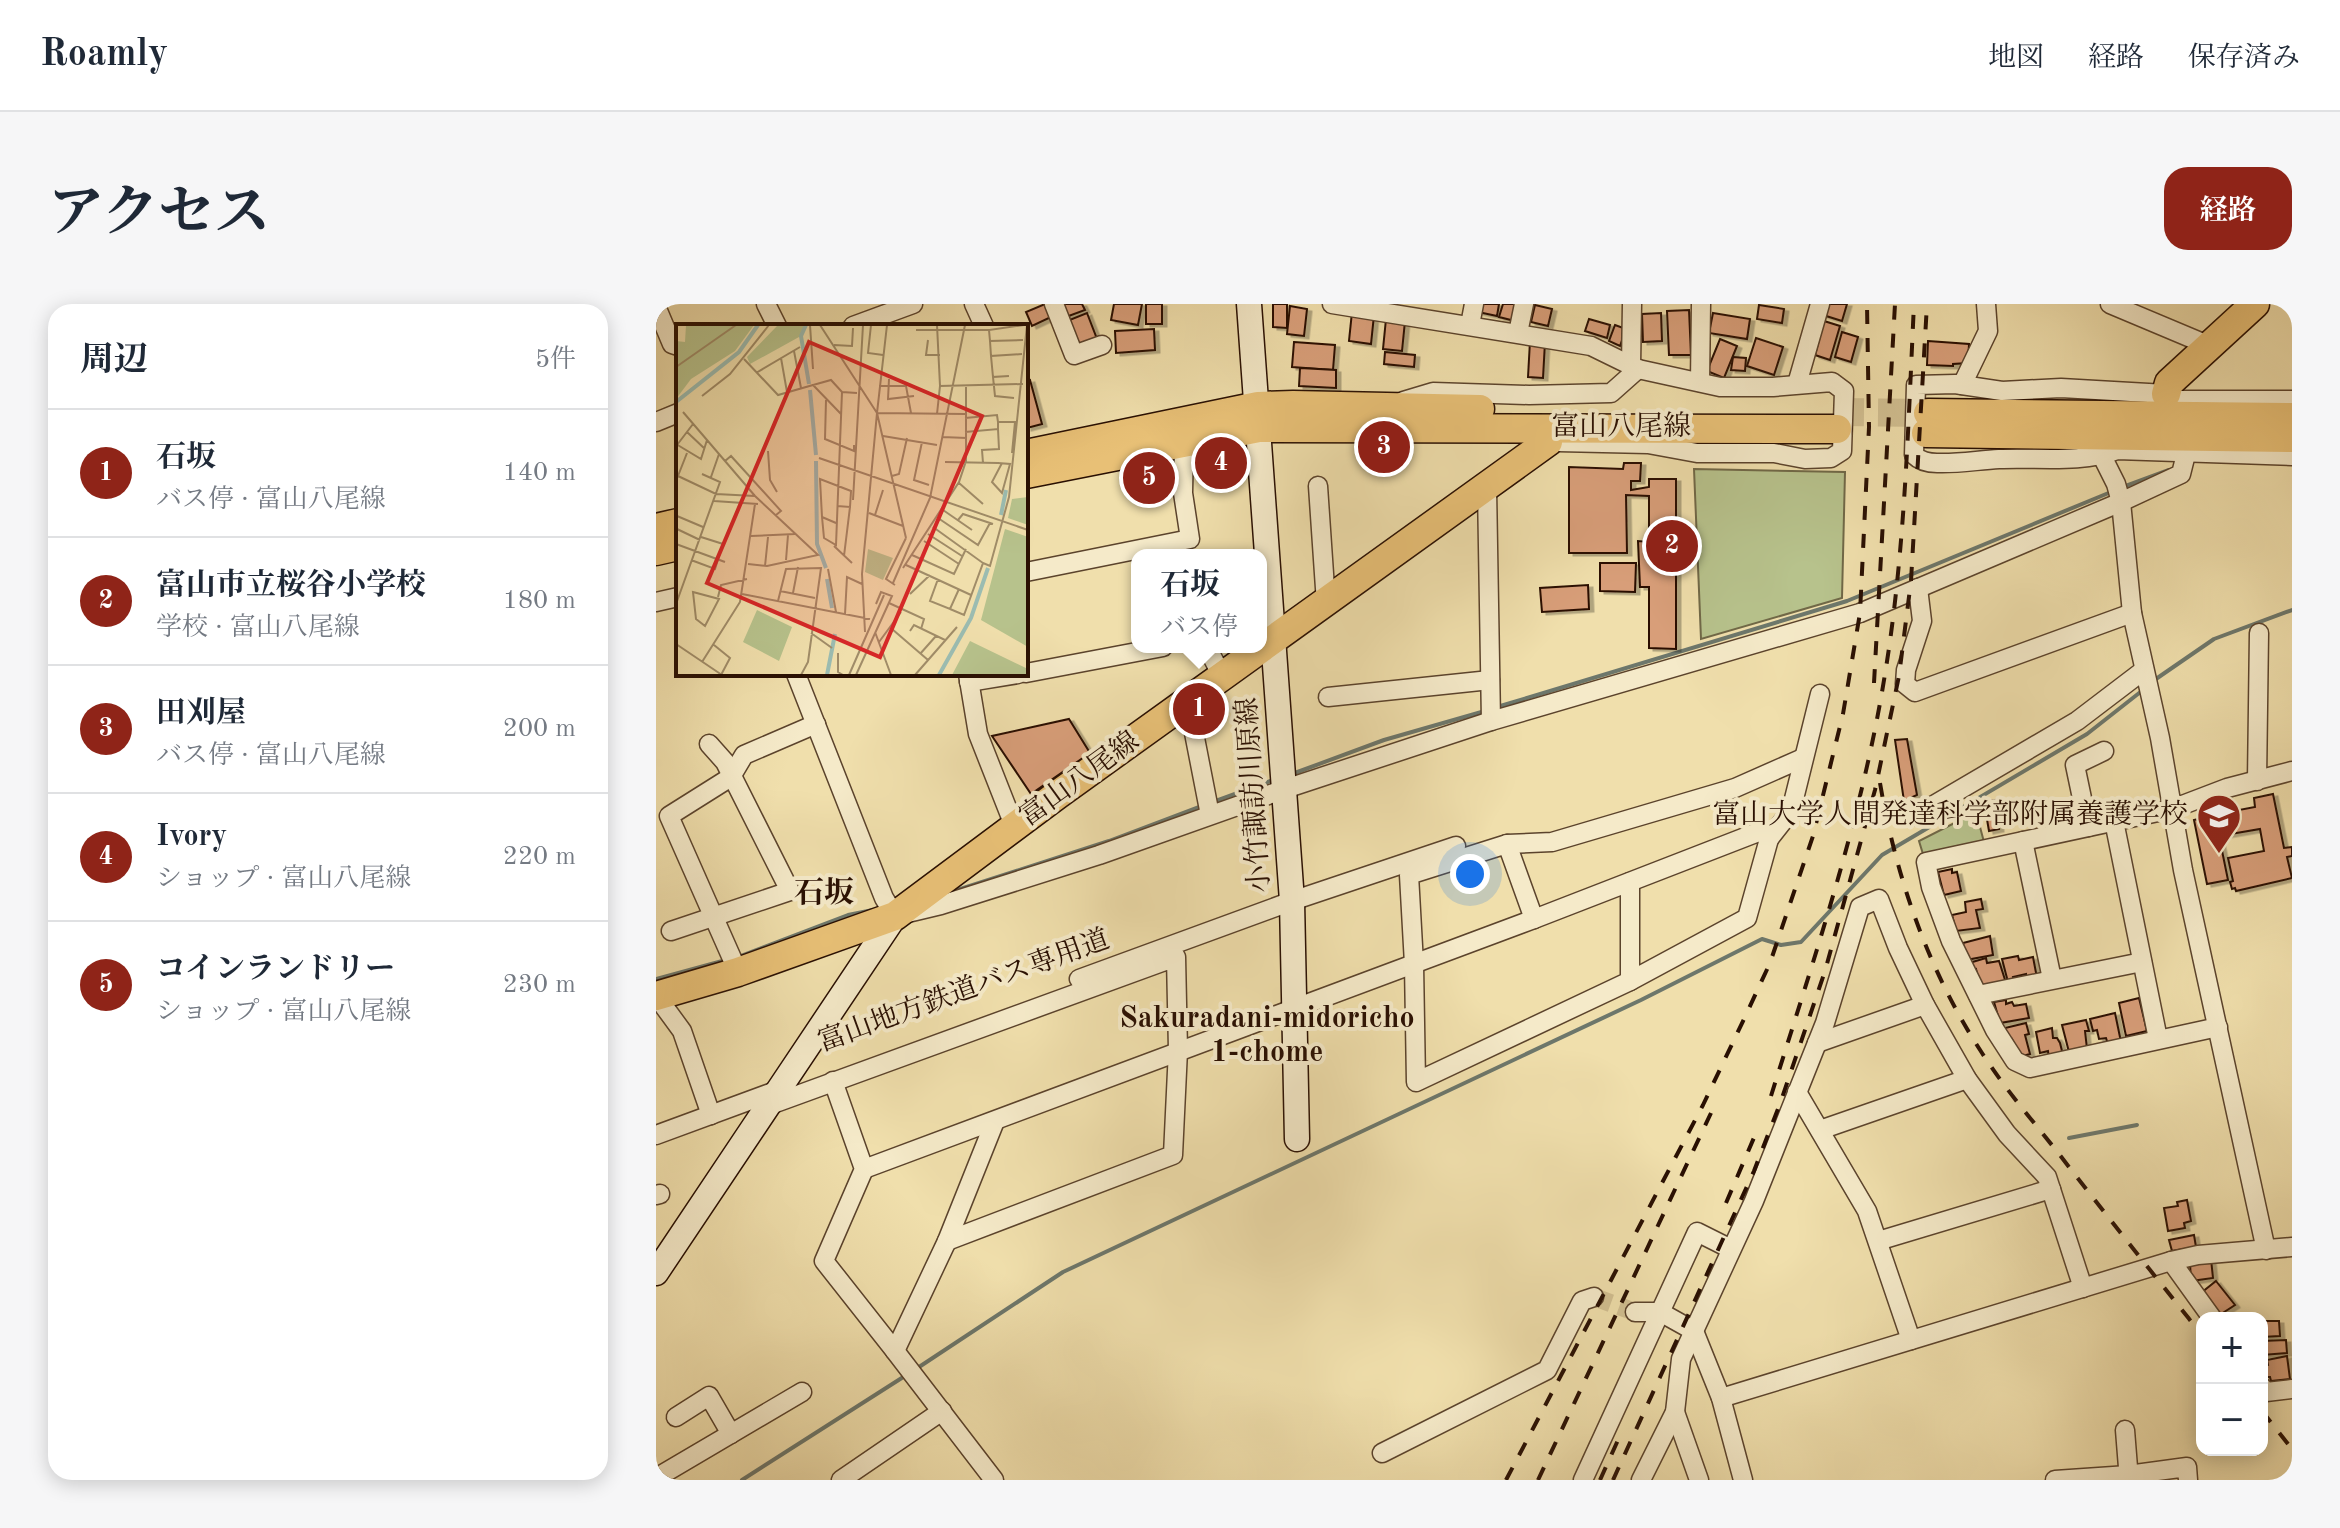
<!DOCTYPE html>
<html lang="ja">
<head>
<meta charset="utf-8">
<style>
	:root { --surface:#fff; --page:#f6f6f7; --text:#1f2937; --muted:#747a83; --line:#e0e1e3; --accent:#8f2418 }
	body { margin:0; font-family:"Old Standard TT","Noto Serif JP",serif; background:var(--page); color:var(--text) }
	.controls { position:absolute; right:24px; bottom:24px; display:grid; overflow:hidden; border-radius:16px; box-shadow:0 4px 20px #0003 }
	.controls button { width:72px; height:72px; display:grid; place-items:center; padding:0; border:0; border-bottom:2px solid var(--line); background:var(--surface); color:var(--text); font:40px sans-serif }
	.you { position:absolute; left:814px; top:570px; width:28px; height:28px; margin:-20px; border:6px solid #fff; border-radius:50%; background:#1a73e8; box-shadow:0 0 0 12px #1a73e833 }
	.badge { display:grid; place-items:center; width:52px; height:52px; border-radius:50%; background:var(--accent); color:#fff; font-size:26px; font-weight:700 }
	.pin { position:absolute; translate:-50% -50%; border:4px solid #fff; box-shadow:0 2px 8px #0006 }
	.popup { position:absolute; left:475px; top:245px; width:136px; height:104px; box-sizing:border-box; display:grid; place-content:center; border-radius:16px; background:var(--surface); filter:drop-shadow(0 2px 6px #0005); font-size:26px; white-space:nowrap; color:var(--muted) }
	.popup b { font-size:30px; color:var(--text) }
	.popup::after { content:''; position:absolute; left:50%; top:100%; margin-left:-16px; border:16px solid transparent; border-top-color:var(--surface) }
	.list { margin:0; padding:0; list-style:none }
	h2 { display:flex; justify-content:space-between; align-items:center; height:104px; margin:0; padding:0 32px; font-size:34px }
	h2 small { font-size:26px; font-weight:400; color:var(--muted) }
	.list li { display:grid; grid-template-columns:52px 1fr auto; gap:24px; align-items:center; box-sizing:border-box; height:128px; padding:0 32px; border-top:2px solid var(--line) }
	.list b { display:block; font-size:30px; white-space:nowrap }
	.list p { margin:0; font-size:26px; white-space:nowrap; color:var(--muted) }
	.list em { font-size:26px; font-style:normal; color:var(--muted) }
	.map { position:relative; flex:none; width:1636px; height:1176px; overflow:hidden; border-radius:24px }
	header { display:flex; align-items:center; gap:48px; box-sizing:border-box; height:112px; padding:0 40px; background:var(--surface); border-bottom:2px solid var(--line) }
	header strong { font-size:38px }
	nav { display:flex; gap:44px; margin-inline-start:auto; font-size:28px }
	.intro { display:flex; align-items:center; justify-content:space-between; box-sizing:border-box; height:192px; padding:0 48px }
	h1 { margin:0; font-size:56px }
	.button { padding:20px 36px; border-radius:24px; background:var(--accent); color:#fff; font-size:28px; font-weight:700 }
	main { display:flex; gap:48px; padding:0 48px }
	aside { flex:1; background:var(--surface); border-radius:24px; box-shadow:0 4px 20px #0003 }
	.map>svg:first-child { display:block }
	.green { fill:#b7c28c; stroke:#706847; stroke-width:2 }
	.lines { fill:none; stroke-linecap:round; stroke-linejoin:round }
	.stream { stroke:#6d776b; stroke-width:4 }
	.building { fill:#d89e79; stroke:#290f02; stroke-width:2; filter:url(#shadow) }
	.minor-tunnel { stroke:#d2c092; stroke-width:18; stroke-dasharray:18 9; stroke-linecap:butt }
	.primary-tunnel { stroke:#d2c092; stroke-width:28; stroke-dasharray:28 14; stroke-linecap:butt }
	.minor-casing { stroke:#5b432c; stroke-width:21 }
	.secondary-casing { stroke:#290f02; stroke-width:27 }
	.primary-casing { stroke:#290f02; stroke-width:31 }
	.minor { stroke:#f5eac9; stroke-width:18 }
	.secondary { stroke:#f5eac9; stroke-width:24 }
	.primary { stroke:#e8c076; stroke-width:28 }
	.rail { stroke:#290f02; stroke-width:4; stroke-dasharray:14 14; stroke-linecap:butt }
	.labels { text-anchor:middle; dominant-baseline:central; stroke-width:8; stroke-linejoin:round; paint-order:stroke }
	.street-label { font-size:28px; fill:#290f02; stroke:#f5eac9 }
	.poi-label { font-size:28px; fill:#290f02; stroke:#f5eac9; text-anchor:end }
	.neighbourhood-label { font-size:30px; font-weight:bold; fill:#290f02; stroke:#f5eac9 }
	.inset-river { fill:none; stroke:#9bbcb1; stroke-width:4 }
	.inset-road { fill:none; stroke:#a08c68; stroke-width:2 }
	.view { fill:#d62828; fill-opacity:0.15; stroke:#d62828; stroke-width:4 }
	.inset-edge { fill:none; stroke:#290f02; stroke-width:4 }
</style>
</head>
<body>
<header>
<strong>Roamly</strong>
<nav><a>地図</a><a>経路</a><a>保存済み</a></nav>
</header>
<div class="intro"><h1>アクセス</h1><a class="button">経路</a></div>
<main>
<aside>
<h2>周辺<small>5件</small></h2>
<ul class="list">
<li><span class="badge">1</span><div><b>石坂</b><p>バス停 · 富山八尾線</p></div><em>140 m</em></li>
<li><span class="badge">2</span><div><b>富山市立桜谷小学校</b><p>学校 · 富山八尾線</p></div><em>180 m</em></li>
<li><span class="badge">3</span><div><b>田刈屋</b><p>バス停 · 富山八尾線</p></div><em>200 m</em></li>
<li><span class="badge">4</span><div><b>Ivory</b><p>ショップ · 富山八尾線</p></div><em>220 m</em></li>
<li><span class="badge">5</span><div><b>コインランドリー</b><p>ショップ · 富山八尾線</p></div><em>230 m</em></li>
</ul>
</aside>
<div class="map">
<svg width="1636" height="1176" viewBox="0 0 1636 1176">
	<defs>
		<filter id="shadow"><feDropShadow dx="4.5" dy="2.5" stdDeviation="0" flood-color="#0004"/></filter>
	</defs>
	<rect width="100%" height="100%" fill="#f0dfac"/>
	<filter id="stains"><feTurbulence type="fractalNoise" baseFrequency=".0025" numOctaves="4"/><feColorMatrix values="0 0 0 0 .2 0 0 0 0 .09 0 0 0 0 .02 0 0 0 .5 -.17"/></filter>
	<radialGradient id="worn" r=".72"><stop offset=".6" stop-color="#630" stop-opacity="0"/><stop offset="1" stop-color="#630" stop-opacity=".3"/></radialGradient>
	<g class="green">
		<polygon points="1038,165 1189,168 1186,294 1045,335"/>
		<polygon points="1320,508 1328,538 1267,550 1263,537"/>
	</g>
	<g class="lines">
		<g class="stream">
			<polyline points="1467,183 1513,166"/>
			<polyline points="1497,377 1558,335 1636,306"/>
			<polyline points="841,403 1191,297 1455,188"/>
			<polyline points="636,470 728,436 829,407"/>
			<polyline points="557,498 620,475"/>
			<polyline points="292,589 453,537 548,501"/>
			<polyline points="82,653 192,611 217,606"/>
			<polyline points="0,675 70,656"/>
			<polyline points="1413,834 1481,821"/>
			<polyline points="260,1065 407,968 985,696 1106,635 1125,641 1145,638 1226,551 1431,430 1487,386"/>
			<polyline points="86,1176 252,1070"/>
		</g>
	</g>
	<g class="building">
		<polygon points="389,0 395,13 376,22 370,8"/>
		<polygon points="404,0 426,0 429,6 410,13"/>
		<polygon points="458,0 486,0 482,21 455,16"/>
		<rect x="490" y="0" width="16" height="20"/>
		<polygon points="617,0 631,0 631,24 617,23"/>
		<polygon points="823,0 843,0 841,12 822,8"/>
		<polygon points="847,0 863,0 859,17 843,13"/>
		<polygon points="1171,0 1191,0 1186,17 1167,11"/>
		<polygon points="879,1 896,5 892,22 875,18"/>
		<polygon points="1103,1 1128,5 1126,19 1101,15"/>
		<polygon points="634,2 651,5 648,32 631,30"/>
		<polygon points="1033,6 1035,51 1013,51 1011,7"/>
		<polygon points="696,8 718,11 715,40 693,37"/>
		<polygon points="431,9 441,35 421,43 411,17"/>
		<polygon points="1005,9 1006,37 987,38 986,10"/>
		<polygon points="1057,9 1094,15 1091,35 1053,29"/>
		<polygon points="730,15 749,17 746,47 727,45"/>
		<polygon points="933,15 954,21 951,34 929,27"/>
		<polygon points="1168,17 1184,22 1174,56 1159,51"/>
		<polygon points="959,21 970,25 964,42 953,37"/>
		<polygon points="498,25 499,46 460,49 459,27"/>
		<polygon points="1186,28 1202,33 1195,58 1179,53"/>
		<polygon points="1100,34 1127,43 1118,71 1091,62"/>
		<polygon points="1064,35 1081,42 1068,74 1051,67"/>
		<polygon points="874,37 889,38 887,74 872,73"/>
		<polygon points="1272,37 1313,40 1312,59 1297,60 1297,62 1271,61"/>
		<polygon points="638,38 679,41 677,66 636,63"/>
		<polygon points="729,48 759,51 758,63 728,60"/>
		<polygon points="1077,53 1090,54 1089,67 1075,66"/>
		<polygon points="644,64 680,66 680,84 643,82"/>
		<polygon points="374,76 386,120 371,124 370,77"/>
		<polygon points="968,159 985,159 984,177 975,177 975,186 993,183 993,175 1020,175 1020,345 993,344 993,283 984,283 982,237 993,238 993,192 970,191 971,249 913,249 913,163 967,165"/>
		<polygon points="944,259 980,259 979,288 944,287"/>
		<polygon points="932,281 933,305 886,308 884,284"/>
		<polygon points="413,415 434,449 375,490 336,432"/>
		<polygon points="1251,435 1261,491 1248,497 1239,436"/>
		<polygon points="1617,490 1628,544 1636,543 1636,552 1631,553 1636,574 1580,587 1579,584 1576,585 1574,578 1577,577 1572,554 1608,547 1604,525 1563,532 1572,576 1551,580 1538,516 1559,511 1562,525 1565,524 1562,510 1599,503 1598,494"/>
		<polygon points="1345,495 1348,518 1342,518 1343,525 1333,527 1328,498"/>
		<polygon points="1296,565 1296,569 1301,568 1305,587 1288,591 1282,568"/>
		<polygon points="1325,595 1327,605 1320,606 1324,624 1300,627 1296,611 1310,608 1309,598"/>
		<polygon points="1334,632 1337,651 1310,656 1307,639"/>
		<polygon points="1362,652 1363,656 1377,653 1381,674 1370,676 1370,670 1357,673 1358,677 1352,678 1346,655"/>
		<polygon points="1330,654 1331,659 1343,657 1350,679 1324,684 1320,665 1314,666 1313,659"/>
		<polygon points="1483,694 1491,727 1470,732 1463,699"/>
		<polygon points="1350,696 1350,700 1356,698 1358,702 1370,700 1373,714 1344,719 1338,698"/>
		<polygon points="1459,709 1465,738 1452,740 1450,734 1443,735 1441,726 1437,727 1434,715"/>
		<polygon points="1430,716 1433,727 1429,727 1431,745 1413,748 1406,721"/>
		<polygon points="1370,719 1373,730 1369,731 1374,750 1363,753 1356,735 1352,736 1349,724"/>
		<polygon points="1396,724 1397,734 1401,734 1404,739 1407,751 1393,754 1392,747 1384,749 1380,728"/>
		<polygon points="1531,896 1535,917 1528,919 1529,924 1512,927 1508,904 1522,902 1521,898"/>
		<polygon points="1538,931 1540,943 1516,947 1513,936"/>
		<polygon points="1555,955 1557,974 1535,977 1534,959"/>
		<polygon points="1560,977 1579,1001 1562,1012 1545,989"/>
		<polygon points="1606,1017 1623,1017 1624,1032 1606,1033"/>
		<polygon points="1630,1036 1631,1049 1606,1051 1606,1037"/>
		<polygon points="1631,1052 1634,1075 1615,1077 1614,1073 1610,1073 1608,1067 1606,1067 1606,1062 1612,1061 1611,1056"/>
	</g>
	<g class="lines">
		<polyline class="minor-tunnel" points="938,993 979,1008"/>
		<polyline class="primary-tunnel" points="1180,108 1272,109"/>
		<g class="minor-casing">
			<g id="minor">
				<polyline points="110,0 121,22"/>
				<polyline points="318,0 328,22"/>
				<polyline points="398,0 418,51 446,41"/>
				<polyline points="676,0 935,42 982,65 1064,83 1117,83 1176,78 1188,87 1186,147 1175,154 1149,155 1118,149 1041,149 992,140 902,138"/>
				<polyline points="1454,0 1554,42"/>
				<polyline points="0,2 16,40 22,42"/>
				<polyline points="814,21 818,0"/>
				<polyline points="197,22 257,0"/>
				<polyline points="862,29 868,0"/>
				<polyline points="975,62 976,0"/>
				<polyline points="1044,78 1045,0"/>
				<polyline points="1141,80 1164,0"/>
				<polyline points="1306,81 1332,27 1330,0"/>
				<path d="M1636,96H1524L1510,90L1405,84L1346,87L1299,80L1260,81L1258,151C1264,157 1272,159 1281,159C1301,160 1323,156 1343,155C1381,153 1425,160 1461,146L1636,152"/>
				<polyline points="747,97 777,88 873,91 955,89 982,65"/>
				<polyline points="0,118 22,109"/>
				<polyline points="1446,152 1460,180 1465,198 1476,309 1504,434 1527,566 1610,946"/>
				<polyline points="662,182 670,299"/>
				<polyline points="831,184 835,417"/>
				<polyline points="370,268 534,235 527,189 528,139"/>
				<polyline points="1262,284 1266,317 1250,366 1249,380 1259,388 1476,309"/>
				<polyline points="0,298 22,293"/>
				<polyline points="551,343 567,374"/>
				<polyline points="370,369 507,343"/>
				<polyline points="140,370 228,594 239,612 285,601 443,551 629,485 835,417 1204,309 1465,198 1525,170 1530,150"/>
				<polyline points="312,370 322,430 359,524"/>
				<polyline points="313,378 362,370"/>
				<polyline points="672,393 834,376"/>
				<polyline points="532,398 554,511"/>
				<polyline points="1601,477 1603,329"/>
				<polyline points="1259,512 1421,417 1488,366"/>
				<polyline points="1458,517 1502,735"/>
				<polyline points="1432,523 1419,461 1448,447"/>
				<polyline points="1113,535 1135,507 1164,390"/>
				<polyline points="1367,537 1396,675"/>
				<polyline points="851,540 896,538 1079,484 1147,454"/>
				<polyline points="878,615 851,540 753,571 758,660 760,778 974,677 974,578"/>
				<polyline points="15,627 134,587 69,458 53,440"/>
				<polyline points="82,668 13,512 75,473 88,451 160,420"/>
				<polyline points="423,675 636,597 800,542"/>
				<polyline points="4,691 7,701 26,727 55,811"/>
				<polyline points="1322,691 1486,658"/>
				<polyline points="1562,723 1374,764 1359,757 1339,726 1295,637 1275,583 1270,558 1516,505 1571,484 1636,467"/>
				<polyline points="1161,739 1269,701"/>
				<polyline points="177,777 208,865 168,957 239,1047 291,937 339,817"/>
				<polyline points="1141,788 1211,907 1255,1036"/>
				<polyline points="114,801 520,653 522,746 517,851 291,937"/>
				<polyline points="1164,826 1311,775"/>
				<polyline points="0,831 125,785"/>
				<polyline points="208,865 878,615 1105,527 1113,535 1091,614 974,677"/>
				<polyline points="0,891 4,890"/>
				<polyline points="1222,937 1395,885"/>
				<polyline points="1515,957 1556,1014"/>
				<polyline points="979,1008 1004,1008 1038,1027 1065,1094 1087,1176"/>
				<polyline points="239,1047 338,1176"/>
				<polyline points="1606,1083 1610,1088 1636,1085"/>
				<polyline points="1065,1094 1515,957 1542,951 1636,943"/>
				<polyline points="1019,1108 1043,1176"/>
				<polyline points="20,1113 53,1092 75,1130"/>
				<polyline points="1469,1126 1473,1176"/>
				<polyline points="726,1149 891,1066 926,997 938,993"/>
				<polyline points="0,1174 146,1088"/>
				<polyline points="185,1176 286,1107"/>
				<polyline points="927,1176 1041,928 1075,945"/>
				<polyline points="985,1176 1019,1108 1025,1055 1098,897 1169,719 1204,603 1223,595 1242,644 1269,701 1311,775 1351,830 1391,873 1427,984"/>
				<polyline points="1399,1176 1472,1171 1531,1163 1532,1176"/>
			</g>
		</g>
		<g class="secondary-casing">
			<g id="secondary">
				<polyline points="593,0 636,597 641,835"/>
				<polyline points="0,969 239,612"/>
			</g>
		</g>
		<g class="primary-casing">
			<g id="primary">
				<polyline points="1510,90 1513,79 1599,0"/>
				<polyline points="1272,109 1636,113"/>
				<polyline points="1270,129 1636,134"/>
				<polyline points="370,150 602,102 637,101 824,105"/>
				<polyline points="370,170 603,124 1181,125"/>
				<polyline points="0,224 22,219"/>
				<polyline points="0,247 22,242"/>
				<polyline points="0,692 82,668 239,612 401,491 892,138"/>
			</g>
		</g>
		<use href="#minor" class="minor"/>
		<use href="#secondary" class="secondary"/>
		<use href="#primary" class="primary"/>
		<g class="rail">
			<polyline points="1218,379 1239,0"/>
			<path d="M1224,479C1240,574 1273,668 1326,749C1349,785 1377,817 1403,850C1450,911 1498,971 1546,1031"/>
			<path d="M1115,792C1158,654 1206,514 1229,370C1249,248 1252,123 1258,0"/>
			<polyline points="1070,899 1103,822"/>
			<polyline points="1606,1107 1636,1145"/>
			<polyline points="850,1176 1047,801 1088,715 1114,659 1157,532 1187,410 1204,309 1213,123 1211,0"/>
			<polyline points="882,1176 1055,809"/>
			<polyline points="944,1176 962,1136"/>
			<polyline points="957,1176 1098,867 1125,797 1169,667 1219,486 1243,372 1255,277 1271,0"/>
		</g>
	</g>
	<defs>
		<g id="school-pin" transform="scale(2.3)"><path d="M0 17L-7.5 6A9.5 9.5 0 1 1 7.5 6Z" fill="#8f2418" stroke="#f5eac9"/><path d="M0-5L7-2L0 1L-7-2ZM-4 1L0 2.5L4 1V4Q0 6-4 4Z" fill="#fff"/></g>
	</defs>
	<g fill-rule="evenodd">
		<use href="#school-pin" x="1563" y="512"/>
	</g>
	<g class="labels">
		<g class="street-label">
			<text x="965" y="124">富山八尾線</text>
			<text transform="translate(424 476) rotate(-36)">富山八尾線</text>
			<text transform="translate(599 491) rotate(-94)">小竹諏訪川原線</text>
			<text transform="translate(308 688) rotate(-20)">富山地方鉄道バス専用道</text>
		</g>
		<g class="poi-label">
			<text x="1532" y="512">富山大学人間発達科学部附属養護学校</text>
		</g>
		<g class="neighbourhood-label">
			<text x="168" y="590">石坂</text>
			<text x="611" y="715">Sakuradani-midoricho<tspan x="611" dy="34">1-chome</tspan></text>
		</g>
	</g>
	<g transform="translate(20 20)">
		<rect width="352" height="352" fill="#f0dfac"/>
		<path d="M10,1H78L59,27L15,55L0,75V17L9,18ZM102,1H129L123,13L74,40L71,33ZM352,173V201L332,194L336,175ZM329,205L352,213V323L305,296ZM192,225L217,234L207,256L189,248ZM81,286L116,303L103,337L67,318ZM294,317L352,345V351H276Z" fill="#b7c28c"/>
		<path class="inset-river" d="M130,1L125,12L133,60M134,66L140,131M0,78L63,28L82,1M140,137L141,220L150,244M325,191L330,166M151,255L156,284M151,351L159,310M263,351L295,294L312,244"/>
		<path class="inset-road" d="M134,1L137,45M144,1L201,89M195,1L192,29L207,31M211,1L201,89L230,214M261,1L264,62M240,6H313M252,16L250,31H264M314,17L313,6L348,1M158,21L176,22L177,4M118,27L125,64M315,32L314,17L347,16M105,34L111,68M68,35L102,71L137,61M0,43L60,1M80,49L124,23M333,52L317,53L319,72L338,74M317,53L315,32L346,30M213,55L212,75L238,72M203,62H230L235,89M26,72L54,50L93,1M150,76L149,115L178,127V121M7,88L79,172L142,231L91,242L72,240M165,90L137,61L155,56L166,68L181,69M261,90L264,62L347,60M289,94L321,91L322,98M322,105V98H339L336,129M11,108L29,125M289,108L322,105L323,125L306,126L307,139M207,112L261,121M266,113L291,114M246,118L238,156L253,161M0,120L25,135L31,116M1,121L17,100M92,127L94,156L101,168M143,134L352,206M49,137L55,132L105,187L100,191M269,138L322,139L334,140L326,169L316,158L326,139M2,152L40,170L79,172M216,152L223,150L231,114M35,153L43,130M0,157L11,129M283,159L307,180M177,176L187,1M38,177L82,180M267,186L296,206M193,189L227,202M199,191L207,166M1,192L27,203M146,193L148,214L160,221L166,68M262,194L302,221L314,199M282,196L287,190L317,200M160,199L146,193L144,155L175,167L174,183L161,182M257,203L307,239L288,291L274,285M1,205L24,216M252,210L286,232M75,212L119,210M248,217L283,240M0,220L49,238M158,222L176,239M236,231L278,250L290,225M168,232L174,183M15,236L39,245L47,220L25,213M110,236L112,211M307,239L314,242L333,173L351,1M230,241L295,271M89,242L92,213M227,244L283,158L290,137V63M152,245L160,288M262,255L254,277L274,285L283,265M217,259L254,174L289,1M219,261L210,255L230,214M104,267L139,274M17,268L43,275L29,302L20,295ZM117,269L122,243M66,270L194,295M234,270L254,251M42,273L45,261L71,255M102,277L110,245L145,244L132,338L125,351M213,279L248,295L245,305M0,280L44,158L26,150M169,290L171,253L186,260M216,305L252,336M234,307L238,301L269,316M189,308L186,250L201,89L289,90M199,308L215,351M135,309L156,324M203,318L225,288M0,320L46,351M38,321L54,334L45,351M162,329V348L167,351M244,330L260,312M26,338L64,278L79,180M173,351L208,271M180,351L216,272L205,268L200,280M239,351L281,303"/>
		<path class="view" d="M133,18L306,92L204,333L31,259Z"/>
		<rect width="352" height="352" class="inset-edge"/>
	</g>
	<rect width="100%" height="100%" filter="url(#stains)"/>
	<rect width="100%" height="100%" fill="url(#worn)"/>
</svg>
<div class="controls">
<button>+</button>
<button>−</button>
</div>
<div class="you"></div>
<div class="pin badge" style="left:543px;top:405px">1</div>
<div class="popup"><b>石坂</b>バス停</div>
<div class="pin badge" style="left:1016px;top:242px">2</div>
<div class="pin badge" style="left:728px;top:143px">3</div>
<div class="pin badge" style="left:565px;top:159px">4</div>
<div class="pin badge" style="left:493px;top:174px">5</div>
</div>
</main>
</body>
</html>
